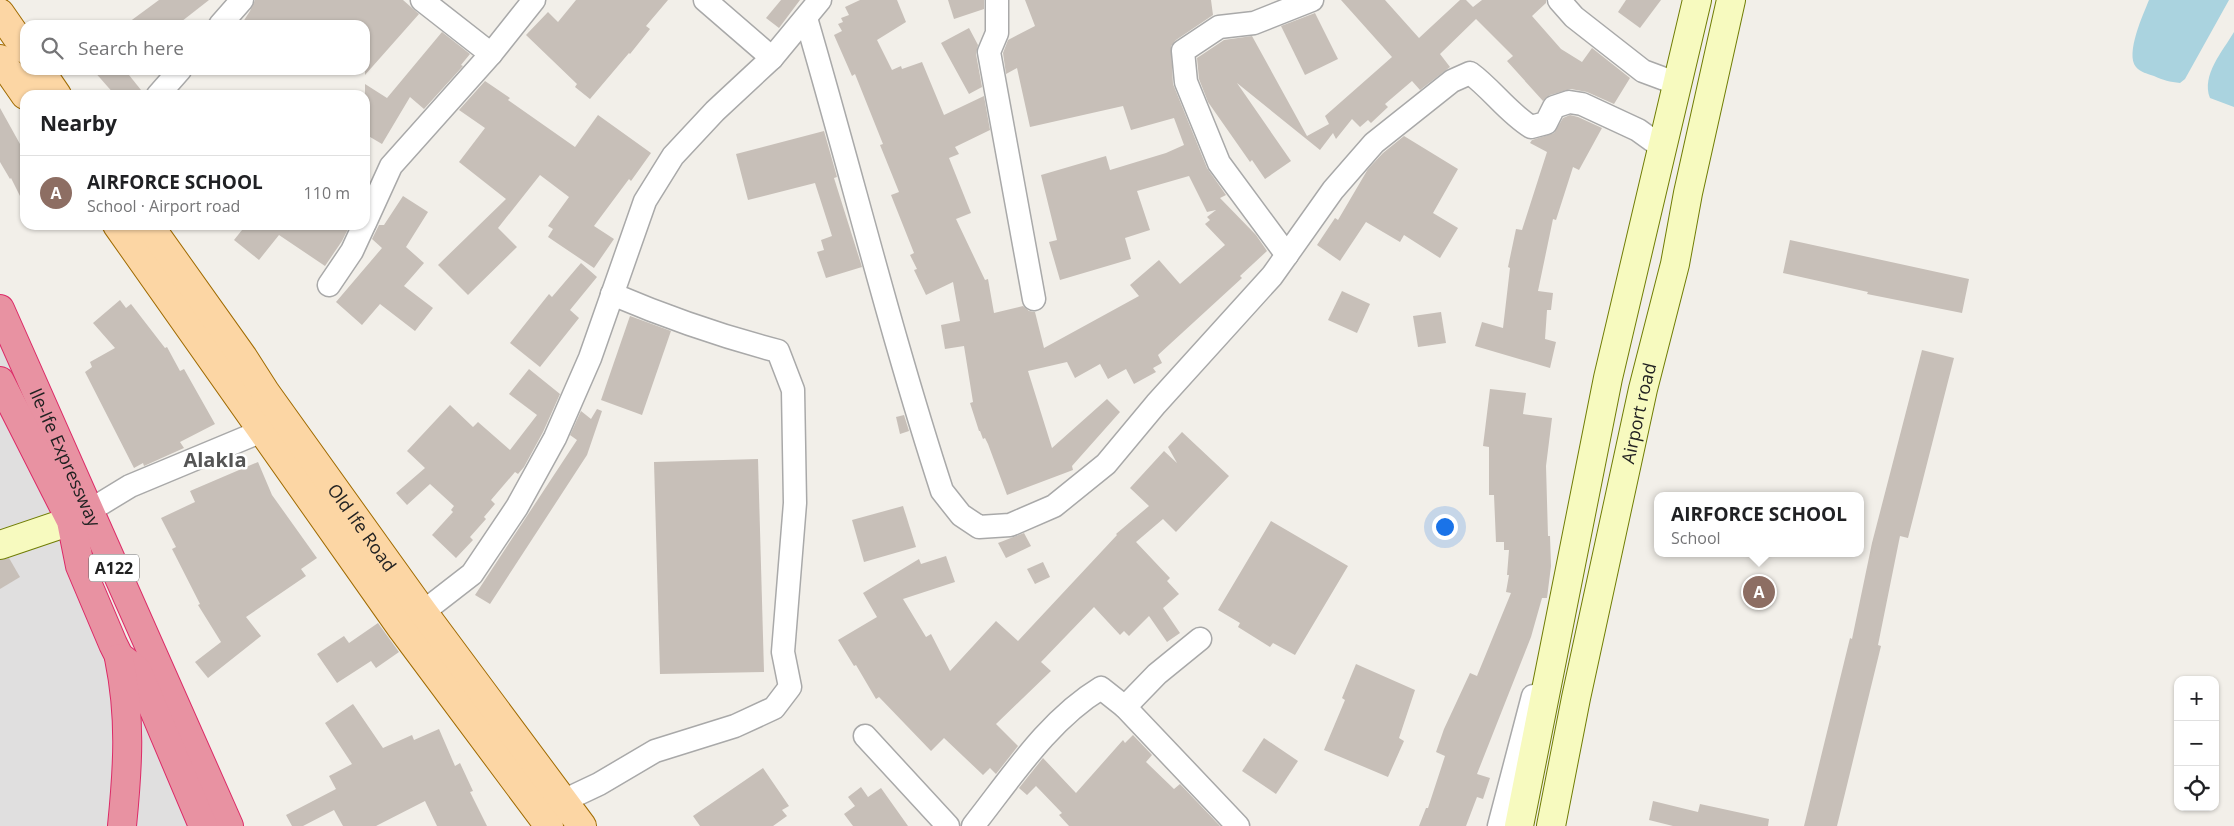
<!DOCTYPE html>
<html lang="en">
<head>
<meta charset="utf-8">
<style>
	:root { --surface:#fff; --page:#f6f6f6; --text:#202124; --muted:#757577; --line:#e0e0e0; --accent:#ea580c }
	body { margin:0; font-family:"Open Sans",sans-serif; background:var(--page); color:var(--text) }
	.controls { position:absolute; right:15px; bottom:15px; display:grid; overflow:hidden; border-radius:10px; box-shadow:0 1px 4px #0004 }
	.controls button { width:45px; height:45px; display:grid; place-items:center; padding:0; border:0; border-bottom:1px solid var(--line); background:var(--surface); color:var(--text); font:25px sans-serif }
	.you { position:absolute; left:1444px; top:526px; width:18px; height:18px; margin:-12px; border:4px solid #fff; border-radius:50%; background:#1a73e8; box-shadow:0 0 0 8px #1a73e833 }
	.badge { display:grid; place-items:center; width:32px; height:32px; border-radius:50%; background:var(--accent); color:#fff; font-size:16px; font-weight:700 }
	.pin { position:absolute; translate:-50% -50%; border:2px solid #fff; box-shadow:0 1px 5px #0006 }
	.popup { position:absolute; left:1654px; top:492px; width:210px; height:65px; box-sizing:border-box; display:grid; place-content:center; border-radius:10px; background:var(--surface); filter:drop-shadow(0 1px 4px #0005); font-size:16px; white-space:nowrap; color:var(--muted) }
	.popup b { font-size:19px; color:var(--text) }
	.popup::after { content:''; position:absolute; left:50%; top:100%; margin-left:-10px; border:10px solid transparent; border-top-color:var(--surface) }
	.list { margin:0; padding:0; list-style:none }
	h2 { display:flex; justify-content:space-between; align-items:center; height:65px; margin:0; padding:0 20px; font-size:21px }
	h2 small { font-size:16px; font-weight:400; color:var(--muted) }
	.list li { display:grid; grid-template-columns:32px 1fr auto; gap:15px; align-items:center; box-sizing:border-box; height:75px; padding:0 20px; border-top:1px solid var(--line) }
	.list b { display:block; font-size:19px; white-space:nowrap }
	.list p { margin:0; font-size:16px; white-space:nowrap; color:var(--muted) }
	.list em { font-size:16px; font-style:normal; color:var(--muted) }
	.icon { flex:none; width:28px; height:28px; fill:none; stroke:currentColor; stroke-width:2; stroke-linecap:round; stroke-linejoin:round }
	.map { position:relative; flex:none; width:2234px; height:826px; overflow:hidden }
	.search { position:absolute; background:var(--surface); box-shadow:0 1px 4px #0004; left:20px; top:20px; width:350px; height:55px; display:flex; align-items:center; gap:12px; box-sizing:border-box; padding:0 18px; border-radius:15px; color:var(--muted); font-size:19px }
	.panel { position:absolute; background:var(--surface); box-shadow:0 1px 4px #0004; left:20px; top:90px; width:350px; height:140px; border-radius:15px }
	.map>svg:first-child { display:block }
	.residential { fill:#e0dfdf }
	.water { fill:#aad3df }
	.building { fill:#c7bfb8 }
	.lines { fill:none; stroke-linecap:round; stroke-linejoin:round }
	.street-casing { stroke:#a9a9a9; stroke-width:25 }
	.secondary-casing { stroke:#707d05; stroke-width:30 }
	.primary-casing { stroke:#a06b00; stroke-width:30 }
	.highway-casing { stroke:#dc2a67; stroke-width:30 }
	.street { stroke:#fff; stroke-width:22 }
	.secondary { stroke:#f7fabf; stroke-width:28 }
	.primary { stroke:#fcd6a4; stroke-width:28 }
	.highway { stroke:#e892a2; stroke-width:28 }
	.labels { text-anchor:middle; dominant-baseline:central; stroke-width:5; stroke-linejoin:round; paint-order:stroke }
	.shield { fill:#fff; stroke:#646464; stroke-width:1 }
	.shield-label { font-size:16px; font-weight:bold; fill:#222 }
	.street-label { font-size:18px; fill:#222; stroke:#fff }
	.quarter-label { font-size:20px; font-weight:bold; fill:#555; stroke:#fff }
</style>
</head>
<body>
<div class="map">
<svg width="2234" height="826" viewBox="0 0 2234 826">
	<rect width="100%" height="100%" fill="#f2efe9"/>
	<polygon class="residential" points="0,340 137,670 211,826 0,826"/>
	<g class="water">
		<path d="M2149,0H2229L2185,79L2180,83C2170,82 2163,80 2154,76C2148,74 2140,72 2136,67C2125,54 2143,15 2149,0Z"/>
		<path d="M2234,32V107L2210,98C2201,75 2223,51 2234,32Z"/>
	</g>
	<g class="building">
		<polygon points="159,0 209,0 177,25 125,25"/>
		<polygon points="255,0 403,0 419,14 365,75 365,25 241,25 250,11"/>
		<polygon points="576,0 668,0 646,26 650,29 630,54 629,53 590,99 575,87 577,84 526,35 548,12 558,22"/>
		<polygon points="781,0 800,0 779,28 766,18"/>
		<polygon points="860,0 897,0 906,22 877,40 892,70 901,66 902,69 922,62 944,115 984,96 990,130 955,147 959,154 949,158 971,213 956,219 985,280 988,279 994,313 1023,306 1029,311 1035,312 1044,348 1139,296 1130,285 1159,260 1180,284 1225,245 1205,224 1210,220 1207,217 1216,210 1207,212 1189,176 1137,191 1150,230 1125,238 1131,259 1060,280 1049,242 1057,240 1041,175 1106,156 1110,170 1166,153 1184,145 1174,118 1131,130 1123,106 1030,127 1017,68 1006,74 1003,53 1008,40 1035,26 1025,0 1211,0 1213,15 1176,40 1171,46 1173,84 1207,168 1226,195 1220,198 1256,235 1267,251 1240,276 1242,278 1158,355 1162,363 1153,368 1156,372 1134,384 1126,369 1108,379 1100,364 1075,378 1067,362 1028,371 1052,448 1107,399 1120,412 1072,466 1073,470 1007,495 988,444 985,438 983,439 980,431 979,431 970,403 973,402 964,346 945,349 941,325 960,321 953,282 926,295 914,270 917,269 910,255 914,253 891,195 899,192 880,145 883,144 855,74 852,76 834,35 842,31 838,24 843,22 841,18 849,15 845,7"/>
		<polygon points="948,0 984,0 984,9 954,19"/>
		<polygon points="1341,0 1385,0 1419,38 1460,0 1466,0 1473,7 1482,0 1546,0 1546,3 1532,16 1561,49 1582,62 1592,48 1630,78 1614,104 1587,92 1571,89 1550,95 1543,101 1507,61 1513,56 1476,19 1440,54 1450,67 1420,90 1412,81 1385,104 1388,107 1371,123 1368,120 1360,127 1352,119 1336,139 1333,133 1320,150 1237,83 1291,161 1265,179 1252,160 1250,162 1208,102 1199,79 1197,58 1224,40 1252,36 1307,136 1329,124 1325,116 1392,57"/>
		<polygon points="1626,0 1661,0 1640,28 1618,12"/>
		<polygon points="1315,13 1338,59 1305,75 1281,26"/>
		<polygon points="969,28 978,45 976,54 982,87 969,94 941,43"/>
		<polygon points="442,32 470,54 461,65 463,66 424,109 410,97 382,144 365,134 365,84 387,98"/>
		<polygon points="93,70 125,70 145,95 115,95"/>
		<polygon points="485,81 510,98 508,100 575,147 598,115 651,153 631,181 629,179 594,226 614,239 594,268 548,237 553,229 548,226 569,197 540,175 498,228 517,247 468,295 438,265 506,199 459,162 485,128 459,110"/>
		<polygon points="0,108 25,153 25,206 11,178 10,179 0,162"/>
		<polygon points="1570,115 1578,117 1602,128 1579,170 1573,167 1556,220 1553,219 1538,291 1553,293 1551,310 1547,310 1545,339 1556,342 1550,368 1475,346 1482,322 1503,328 1510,268 1508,267 1516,229 1522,230 1547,152 1530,143 1532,140 1554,133 1563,118"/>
		<polygon points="824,131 837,177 834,178 862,267 826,278 817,252 824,250 821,240 832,236 815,183 748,200 736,154"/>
		<polygon points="1404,136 1458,169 1433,213 1458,228 1440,258 1404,235 1400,242 1366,222 1340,261 1317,245 1335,218 1338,220 1368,169 1383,153"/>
		<polygon points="403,196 428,212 406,247 424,263 404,286 433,308 415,331 380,304 362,325 336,302 382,248 372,239 379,225 384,225"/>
		<polygon points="246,225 350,225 342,241 325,266 279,235 259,260 234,240"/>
		<polygon points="1790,240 1969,279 1962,313 1867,294 1868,292 1783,273"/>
		<polygon points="581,263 597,277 570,310 579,318 540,367 510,343 549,294 552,297"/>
		<polygon points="1342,291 1370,304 1357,333 1328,320"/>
		<polygon points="120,300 126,308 131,304 165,348 167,347 180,371 184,369 215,424 180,442 184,448 144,466 143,463 134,468 85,372 92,367 90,362 115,348 93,323"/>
		<polygon points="1441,312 1446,343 1418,347 1413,316"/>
		<polygon points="630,316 671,331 642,415 601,400"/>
		<polygon points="1922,350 1954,358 1908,538 1900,536 1878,645 1881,646 1837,826 1804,826 1850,638 1852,639 1872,543"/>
		<polygon points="529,369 560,394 543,432 524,467 518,474 515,472 491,500 495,504 484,517 486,519 470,537 473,540 456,558 432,535 453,512 451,510 454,506 430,484 407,505 396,493 425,468 407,451 450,405 473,427 478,422 510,450 537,415 509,394"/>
		<polygon points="1490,389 1526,393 1523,414 1552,418 1546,466 1548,536 1550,536 1551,566 1547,598 1542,598 1531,637 1477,774 1490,778 1483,799 1477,797 1466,826 1419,826 1426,808 1428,808 1445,756 1436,752 1444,729 1470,673 1477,676 1511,593 1506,592 1509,575 1507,575 1509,550 1504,550 1504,542 1496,542 1494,495 1489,495 1489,447 1483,446"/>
		<polygon points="597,409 602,411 587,455 490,604 475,595 577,440 570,435 581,411 591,419"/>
		<polygon points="904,415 909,431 900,434 896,417"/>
		<polygon points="1182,432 1229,476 1176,532 1163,519 1136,542 1170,578 1167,581 1179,594 1163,608 1180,633 1167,642 1149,616 1129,636 1124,631 1120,635 1094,607 1041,662 1051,671 996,724 1018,746 996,774 990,768 983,775 944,738 931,751 879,697 876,699 856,665 854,666 838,640 877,617 863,593 919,559 921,564 946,556 955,582 903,599 926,637 931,634 950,671 996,621 1018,641 1117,535 1116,534 1149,506 1130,488 1164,451 1177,463 1168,447"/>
		<polygon points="758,459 764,672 660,674 654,462"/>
		<polygon points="258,462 272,495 317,558 301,569 306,576 246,617 261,636 208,678 195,662 221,642 198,605 200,604 172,549 176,547 161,518 195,502 190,491"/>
		<polygon points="903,506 916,547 864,562 852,520"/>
		<polygon points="1271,521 1348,566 1295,655 1273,643 1270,647 1238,627 1240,623 1218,610"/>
		<polygon points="1024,533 1031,546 1006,558 998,543"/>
		<polygon points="9,558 20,577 0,589 0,560"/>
		<polygon points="1043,562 1050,577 1035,584 1027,569"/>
		<polygon points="378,623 399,652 376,668 371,661 337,683 317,654 344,636 349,643"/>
		<polygon points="1356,664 1415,690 1399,738 1404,741 1388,777 1324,750 1345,700 1342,698"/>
		<polygon points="353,704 383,748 412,735 414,740 439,729 455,766 460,763 473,791 470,792 487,826 437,826 425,801 376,826 343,826 334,810 303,826 292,826 286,815 336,789 329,776 352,764 325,723"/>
		<polygon points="1133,735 1152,755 1146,762 1174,789 1180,784 1220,826 1069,826 1059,815 1062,813 1036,786 1027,795 1019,788 1043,758 1076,793 1123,740 1125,743"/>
		<polygon points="1264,738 1298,761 1276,794 1242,771"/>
		<polygon points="763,768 789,806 782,810 787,816 773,826 700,826 693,816"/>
		<polygon points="861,787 868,797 881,788 908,826 853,826 844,814 855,806 848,797"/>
		<polygon points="1653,801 1698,812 1700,804 1769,819 1768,826 1673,826 1649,820"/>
	</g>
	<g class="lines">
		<g class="street-casing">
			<g id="street">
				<polyline points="422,0 491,54"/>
				<polyline points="705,0 772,58"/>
				<polyline points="997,0 997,33 989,52 1034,299"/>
				<polyline points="1559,0 1574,17 1643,71 1678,84"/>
				<path d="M806,18C852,175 891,335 942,491L961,515L979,527L1010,525L1054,506L1106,464L1156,404L1272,276L1333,190L1374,143L1452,81L1470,73C1492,89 1507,112 1531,127L1546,123L1554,107L1569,102L1582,104L1638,130L1663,148"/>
				<polyline points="220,25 242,0"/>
				<polyline points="158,95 180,70"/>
				<polyline points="365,223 391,166 491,54 534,0"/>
				<polyline points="1287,255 1219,163 1186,82 1183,51 1219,27 1254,23 1312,0"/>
				<polyline points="329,285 352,251 364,225"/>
				<polyline points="89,511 130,486 262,431"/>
				<polyline points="423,612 472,574 517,507 555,438 590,358 645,201 673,156 715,111 772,58 820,0"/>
				<polyline points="1125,707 1157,674 1200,639"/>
				<polyline points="865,736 948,826"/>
				<path d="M563,801L599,784L655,751L735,726L774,708L790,687L783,652L795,503L793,390L778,351C720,336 666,317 612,294"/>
				<path d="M973,826C1011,778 1048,720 1101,688L1125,707L1238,826"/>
				<polyline points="1499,826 1533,696"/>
			</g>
		</g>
		<g class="secondary-casing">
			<g id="secondary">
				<polyline points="0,545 71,521"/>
				<polyline points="1519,826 1608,378 1697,0"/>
				<path id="s1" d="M1551,826L1576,698L1643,389L1675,264L1688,193L1731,0"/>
			</g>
		</g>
		<g class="primary-casing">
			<g id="primary">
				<polyline points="0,13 25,49"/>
				<polyline points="0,59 25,95"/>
				<polyline points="40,70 57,95"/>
				<polyline points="117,225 402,629 549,826"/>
				<path id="s2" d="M149,225L243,357L266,393L423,612L582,826"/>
			</g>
		</g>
		<g class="highway-casing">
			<g id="highway">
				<path id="s3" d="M0,309L229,826"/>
				<polyline points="0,381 71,521 80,566 113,644 119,656 137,670 203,826"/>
				<path d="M119,658C131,717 128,766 122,826"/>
			</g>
		</g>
		<use href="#street" class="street"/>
		<use href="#secondary" class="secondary"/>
		<use href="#primary" class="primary"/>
		<use href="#highway" class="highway"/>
	</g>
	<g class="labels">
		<rect class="shield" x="89" y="554.5" width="50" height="27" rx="4"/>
		<g class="shield-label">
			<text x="114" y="568">A122</text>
		</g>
		<g class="street-label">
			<text stroke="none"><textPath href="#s1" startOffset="422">Airport road</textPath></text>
			<text stroke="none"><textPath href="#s3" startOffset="162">Ile-Ife Expressway</textPath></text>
			<text stroke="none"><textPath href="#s2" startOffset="370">Old Ife Road</textPath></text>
		</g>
		<g class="quarter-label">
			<text x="215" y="459">AlakIa</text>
		</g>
	</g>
</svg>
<div class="controls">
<button>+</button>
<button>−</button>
<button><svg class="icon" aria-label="locate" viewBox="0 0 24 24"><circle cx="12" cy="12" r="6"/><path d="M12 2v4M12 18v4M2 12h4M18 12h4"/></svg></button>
</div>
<div class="you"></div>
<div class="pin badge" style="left:1759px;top:592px;background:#8d6e63">A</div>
<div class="popup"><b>AIRFORCE SCHOOL</b>School</div>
<div class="search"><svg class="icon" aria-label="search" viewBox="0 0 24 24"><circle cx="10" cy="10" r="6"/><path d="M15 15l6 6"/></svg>Search here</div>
<section class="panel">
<h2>Nearby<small></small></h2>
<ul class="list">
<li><span class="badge" style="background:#8d6e63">A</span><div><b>AIRFORCE SCHOOL</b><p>School · Airport road</p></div><em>110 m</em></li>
</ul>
</section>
</div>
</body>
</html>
